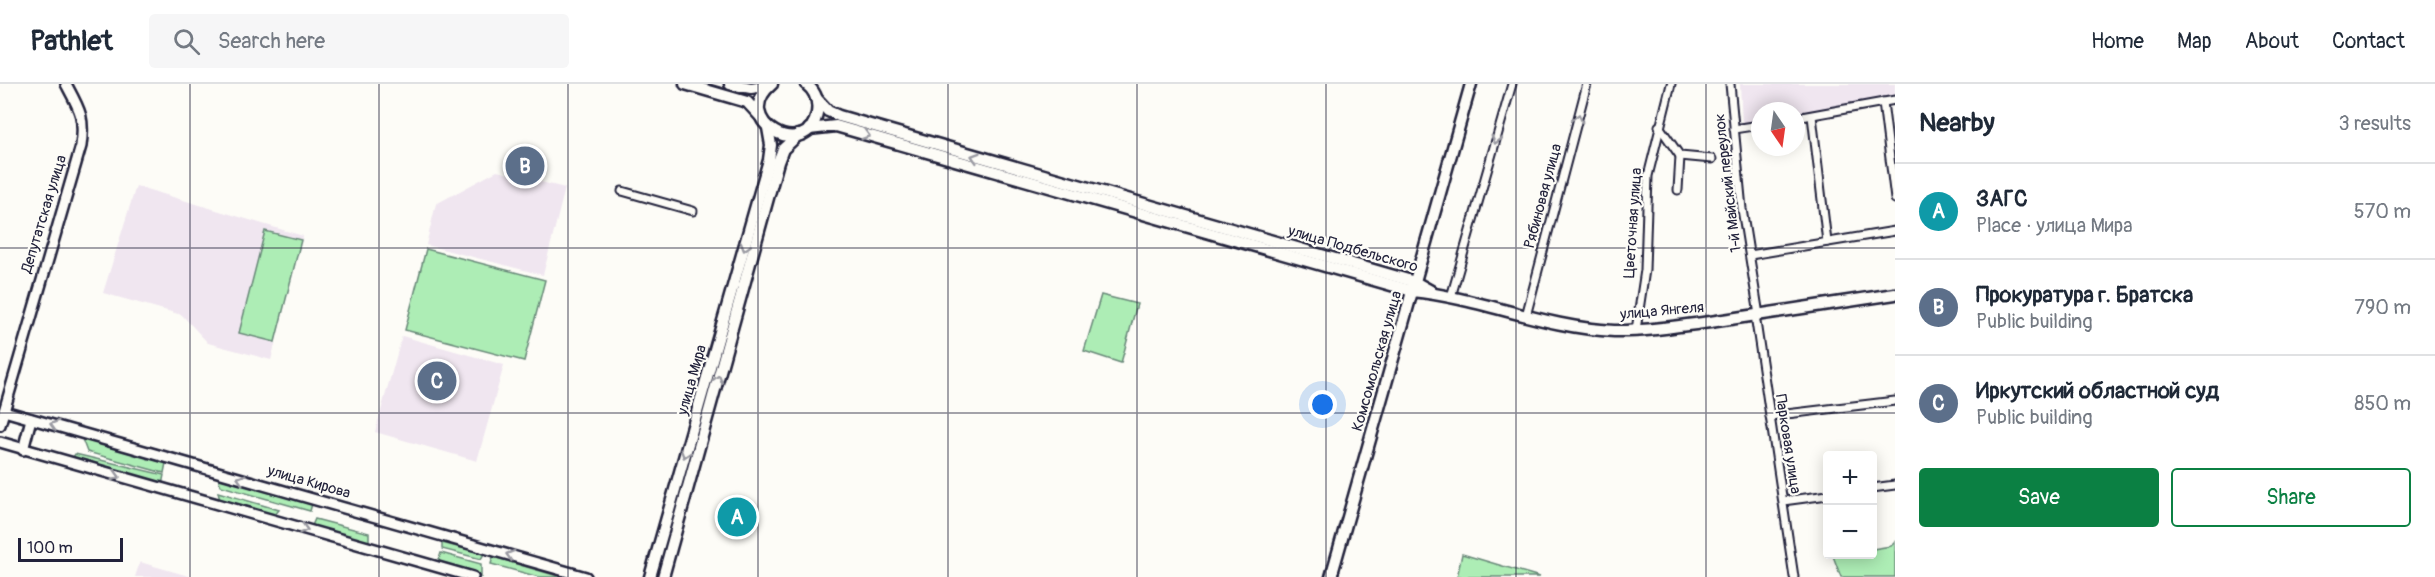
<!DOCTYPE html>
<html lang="en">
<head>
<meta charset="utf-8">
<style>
	:root { --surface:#fff; --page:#f6f6f7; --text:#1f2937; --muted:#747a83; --line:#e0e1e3; --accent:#0b8043 }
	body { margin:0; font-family:Pangolin,sans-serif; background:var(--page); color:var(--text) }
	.controls { position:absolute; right:18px; bottom:18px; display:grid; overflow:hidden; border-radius:6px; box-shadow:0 3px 15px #0003 }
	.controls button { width:54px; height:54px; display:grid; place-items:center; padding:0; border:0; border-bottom:2px solid var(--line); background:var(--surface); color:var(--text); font:30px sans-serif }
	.compass { position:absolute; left:1751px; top:18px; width:54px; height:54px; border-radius:50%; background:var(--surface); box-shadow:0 3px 15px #0003; rotate:167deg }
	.scale { position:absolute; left:18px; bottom:15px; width:105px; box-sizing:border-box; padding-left:6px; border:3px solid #22223b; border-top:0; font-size:16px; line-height:21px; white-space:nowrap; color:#22223b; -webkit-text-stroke:4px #fdfcf7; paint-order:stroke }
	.you { position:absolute; left:1323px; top:321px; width:21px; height:21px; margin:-15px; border:4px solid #fff; border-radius:50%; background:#1a73e8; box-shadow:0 0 0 9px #1a73e833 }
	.badge { display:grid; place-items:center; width:39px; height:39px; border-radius:50%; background:var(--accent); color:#fff; font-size:20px; font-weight:700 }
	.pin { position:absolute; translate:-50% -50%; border:3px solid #fff; box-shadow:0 2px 6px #0006 }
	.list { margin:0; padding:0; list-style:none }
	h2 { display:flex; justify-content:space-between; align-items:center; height:78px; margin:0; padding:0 24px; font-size:26px }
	h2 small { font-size:20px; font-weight:400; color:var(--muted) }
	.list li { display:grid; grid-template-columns:39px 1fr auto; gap:18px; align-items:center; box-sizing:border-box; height:96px; padding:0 24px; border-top:2px solid var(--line) }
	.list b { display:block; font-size:22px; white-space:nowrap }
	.list p { margin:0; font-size:20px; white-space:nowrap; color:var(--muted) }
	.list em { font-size:20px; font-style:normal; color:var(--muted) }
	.actions { display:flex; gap:12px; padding:18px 24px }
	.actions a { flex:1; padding:14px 0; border:2px solid var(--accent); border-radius:6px; text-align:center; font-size:21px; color:var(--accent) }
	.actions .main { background:var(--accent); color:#fff }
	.icon { flex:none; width:33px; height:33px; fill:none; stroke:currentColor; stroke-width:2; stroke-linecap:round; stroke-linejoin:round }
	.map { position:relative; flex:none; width:1895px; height:493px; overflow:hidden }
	header { display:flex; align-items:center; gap:36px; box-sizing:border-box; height:84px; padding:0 30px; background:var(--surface); border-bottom:2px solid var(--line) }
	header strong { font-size:28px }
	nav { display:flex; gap:33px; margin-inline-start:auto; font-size:21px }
	.search { width:420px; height:54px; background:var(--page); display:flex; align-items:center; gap:15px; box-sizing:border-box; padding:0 21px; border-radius:6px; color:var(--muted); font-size:22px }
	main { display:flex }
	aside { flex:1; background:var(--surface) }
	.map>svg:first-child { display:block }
	.built { fill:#f0e6f0 }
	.green { fill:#adedb5; stroke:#688878; stroke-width:1.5 }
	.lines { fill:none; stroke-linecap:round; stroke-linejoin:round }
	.minor-casing { stroke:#22223b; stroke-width:11 }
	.tertiary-casing { stroke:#22223b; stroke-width:14 }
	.secondary-casing { stroke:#22223b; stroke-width:15 }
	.minor { stroke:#fdfcf7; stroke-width:7 }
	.tertiary { stroke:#fdfcf7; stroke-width:9 }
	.secondary { stroke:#fdfcf7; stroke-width:10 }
	.oneway { stroke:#9a9aa2 }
	.grid { fill:none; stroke:#22223b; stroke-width:1.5; stroke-opacity:0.55 }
	.labels { text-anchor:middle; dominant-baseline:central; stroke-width:4.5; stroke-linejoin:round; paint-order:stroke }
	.street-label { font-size:15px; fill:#22223b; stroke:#fdfcf7 }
</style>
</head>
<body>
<header>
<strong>Pathlet</strong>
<div class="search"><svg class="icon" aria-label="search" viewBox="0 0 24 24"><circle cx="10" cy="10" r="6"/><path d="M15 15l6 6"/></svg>Search here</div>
<nav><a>Home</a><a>Map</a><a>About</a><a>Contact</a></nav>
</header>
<main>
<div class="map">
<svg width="1895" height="493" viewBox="0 0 1895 493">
	<rect width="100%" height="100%" fill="#fdfcf7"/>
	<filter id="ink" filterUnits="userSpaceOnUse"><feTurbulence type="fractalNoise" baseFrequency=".0167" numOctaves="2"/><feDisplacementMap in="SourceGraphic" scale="12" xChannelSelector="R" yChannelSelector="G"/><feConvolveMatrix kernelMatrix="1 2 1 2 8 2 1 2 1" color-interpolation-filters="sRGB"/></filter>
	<g filter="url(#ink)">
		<g class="built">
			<polygon points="1740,0 1895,0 1895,15 1796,30 1796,27 1760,27 1760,36 1742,39"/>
			<polygon points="497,87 565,104 543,191 426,161 436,120"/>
			<polygon points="136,102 303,152 271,276 208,259 182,231 103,209"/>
			<polygon points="402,252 504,281 477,377 375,348"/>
			<polygon points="140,478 192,493 135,493"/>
		</g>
		<g class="green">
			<polygon points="265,147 301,156 275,258 239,249"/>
			<polygon points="426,165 545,196 524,277 405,246"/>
			<polygon points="1101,211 1137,220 1121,279 1084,267"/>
			<polygon points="82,355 166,379 164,389 87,368"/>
			<polygon points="75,370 164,391 162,401 71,376"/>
			<polygon points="218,394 312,420 310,427 221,402"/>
			<polygon points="218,408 279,426 274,432 220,417"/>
			<polygon points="315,435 369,449 369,460 311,444"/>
			<polygon points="1895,458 1895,493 1841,493 1833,472 1872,470 1873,465 1891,462"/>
			<polygon points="442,459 484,470 481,475 442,465"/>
			<polygon points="441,469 481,480 481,493 437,481"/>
			<polygon points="1462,470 1540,493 1457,493"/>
			<polygon points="493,473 561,493 539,493 491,480"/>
		</g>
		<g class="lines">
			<g class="minor-casing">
				<g id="minor">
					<polyline points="1730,0 1742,125 1759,231"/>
					<polyline points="1883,18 1895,115"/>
					<polyline points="1812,32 1827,158"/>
					<polyline points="1796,34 1895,16"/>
					<polyline points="1659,42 1680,72 1712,75"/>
					<polyline points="1734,45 1760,41"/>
					<polyline points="1678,106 1680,72"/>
					<polyline points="622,107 693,127"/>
					<polyline points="1750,171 1895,147"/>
					<polyline points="1451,213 1512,0"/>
					<polyline points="1755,231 1794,493"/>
					<polyline points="1526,232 1587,0"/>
					<polyline points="1636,246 1645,186 1648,92 1671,0"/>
					<polyline points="1770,332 1895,317"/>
					<polyline points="1872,404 1895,401"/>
					<polyline points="1783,417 1828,411"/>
				</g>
			</g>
			<g class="tertiary-casing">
				<g id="tertiary">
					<polyline points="4,327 586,493"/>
					<path d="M0,341L81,62C85,33 80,26 66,0"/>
					<polyline points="0,358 473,493"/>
					<polyline points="23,366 31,335"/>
				</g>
			</g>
			<g class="secondary-casing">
				<g id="secondary">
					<polyline points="685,0 747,18 760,32"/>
					<polyline points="730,0 751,4 770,1"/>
					<path d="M772,0C728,37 808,80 817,29C819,17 815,7 806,0"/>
					<polyline points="816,14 828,27 839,32 1415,198 1431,207"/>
					<path d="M809,45L836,42L1412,207C1481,214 1545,244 1614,247C1645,248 1678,242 1710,238C1772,229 1833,219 1895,210"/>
					<polyline points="650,493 769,76 771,61 768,44"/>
					<polyline points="663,493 778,78 783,65 798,51"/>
					<polyline points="1331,493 1471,0"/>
				</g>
			</g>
			<use href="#minor" class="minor"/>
			<use href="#tertiary" class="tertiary"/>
			<use href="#secondary" class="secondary"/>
		</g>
		<defs><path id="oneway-chevron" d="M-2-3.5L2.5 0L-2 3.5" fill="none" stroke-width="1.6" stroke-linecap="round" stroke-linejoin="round" transform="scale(1.5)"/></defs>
		<g class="oneway">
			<use href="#oneway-chevron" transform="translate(1578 34) rotate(-75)"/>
			<use href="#oneway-chevron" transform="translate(866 51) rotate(16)"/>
			<use href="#oneway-chevron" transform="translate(1496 56) rotate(106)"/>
			<use href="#oneway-chevron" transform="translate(975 73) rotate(-163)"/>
			<use href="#oneway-chevron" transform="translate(745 163) rotate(106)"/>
			<use href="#oneway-chevron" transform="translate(718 295) rotate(-74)"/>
			<use href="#oneway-chevron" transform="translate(54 341) rotate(-164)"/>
			<use href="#oneway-chevron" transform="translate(685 370) rotate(107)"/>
			<use href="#oneway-chevron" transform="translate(116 392) rotate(16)"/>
			<use href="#oneway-chevron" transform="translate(241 395) rotate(-164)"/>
			<use href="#oneway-chevron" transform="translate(304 445) rotate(16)"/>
			<use href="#oneway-chevron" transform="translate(510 471) rotate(-164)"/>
		</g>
	</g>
	<path class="grid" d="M190,0V493M379,0V493M568,0V493M758,0V493M948,0V493M1137,0V493M1326,0V493M1516,0V493M1706,0V493M0,164H1895M0,329H1895"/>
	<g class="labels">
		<g class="street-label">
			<text transform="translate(1728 99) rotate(-97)">1-й Майский переулок</text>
			<text transform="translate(1543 112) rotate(-75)">Рябиновая улица</text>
			<text transform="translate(44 130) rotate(-73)">Депутатская улица</text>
			<text transform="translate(1633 139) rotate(-86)">Цветочная улица</text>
			<text transform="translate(1353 165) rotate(16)">улица Подбельского</text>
			<text transform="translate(1662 227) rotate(-5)">улица Янгеля</text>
			<text transform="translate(1377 277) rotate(-74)">Комсомольская улица</text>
			<text transform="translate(692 296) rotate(-74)">улица Мира</text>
			<text transform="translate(1788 360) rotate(81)">Парковая улица</text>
			<text transform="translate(309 398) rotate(16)">улица Кирова</text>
		</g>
	</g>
</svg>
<div class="controls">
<button>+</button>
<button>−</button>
</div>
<svg class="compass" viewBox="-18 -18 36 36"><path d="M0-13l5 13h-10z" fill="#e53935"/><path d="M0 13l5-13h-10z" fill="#747a83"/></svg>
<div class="scale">100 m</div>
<div class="you"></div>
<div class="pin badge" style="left:737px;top:433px;background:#0f9aa8">A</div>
<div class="pin badge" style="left:525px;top:82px;background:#5c6f8a">B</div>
<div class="pin badge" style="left:437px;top:297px;background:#5c6f8a">C</div>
</div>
<aside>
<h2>Nearby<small>3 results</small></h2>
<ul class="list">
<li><span class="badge" style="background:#0f9aa8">A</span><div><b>ЗАГС</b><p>Place · улица Мира</p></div><em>570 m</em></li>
<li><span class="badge" style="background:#5c6f8a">B</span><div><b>Прокуратура г. Братска</b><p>Public building</p></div><em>790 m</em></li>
<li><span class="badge" style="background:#5c6f8a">C</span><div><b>Иркутский областной суд</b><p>Public building</p></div><em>850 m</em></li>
</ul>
<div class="actions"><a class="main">Save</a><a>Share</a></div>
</aside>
</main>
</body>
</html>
